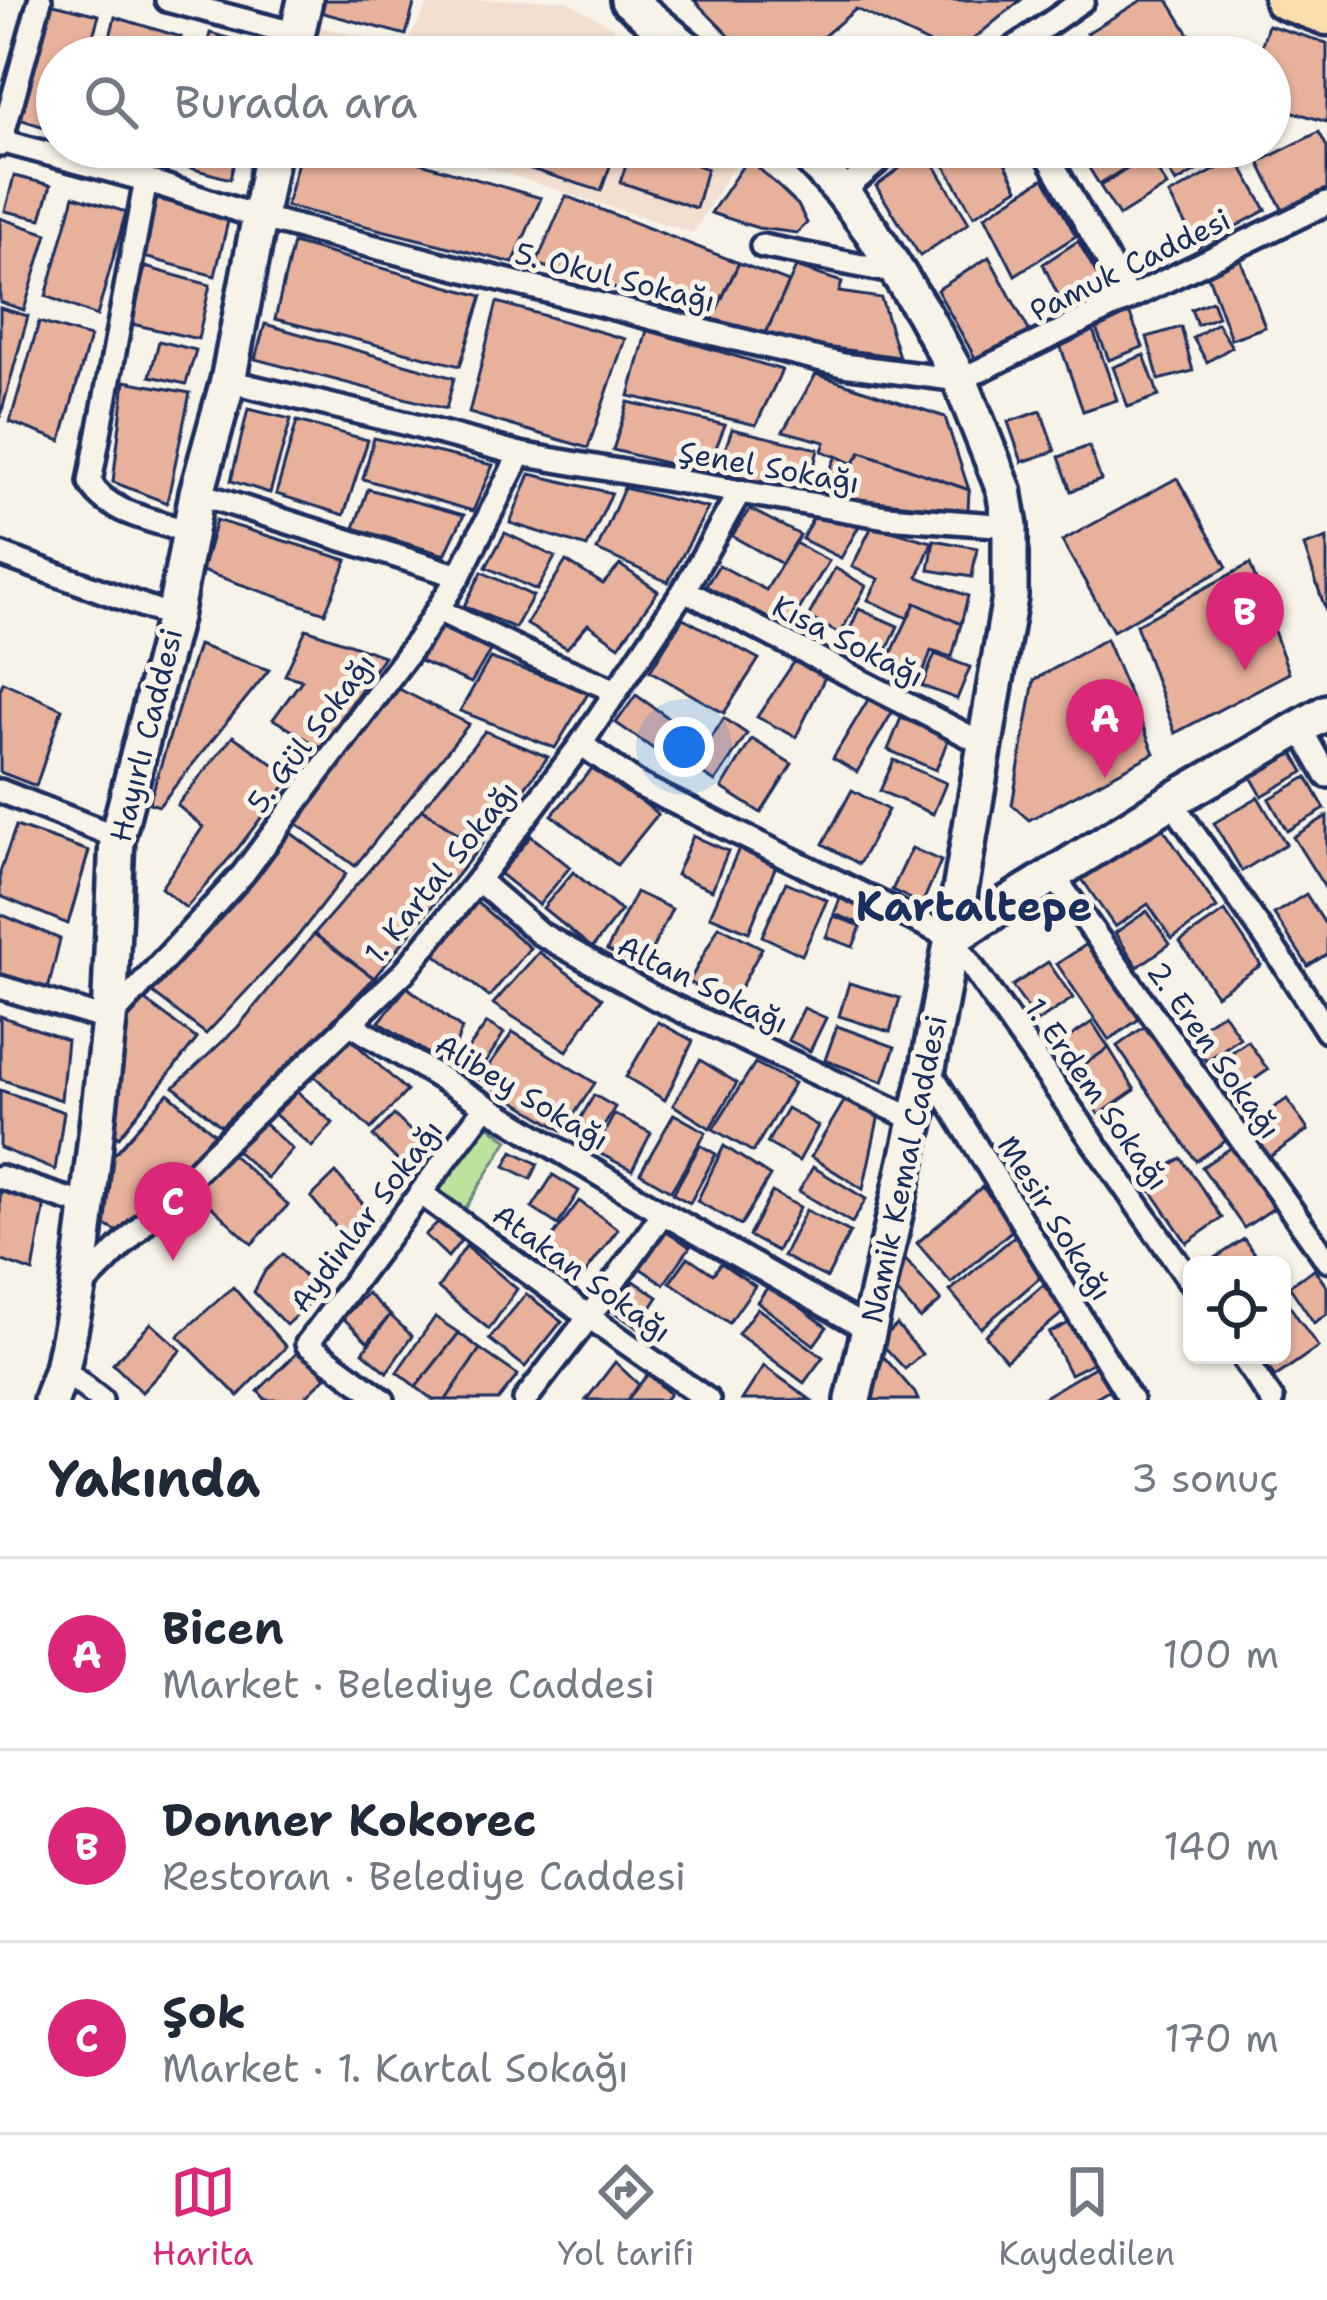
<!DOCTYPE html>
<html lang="tr">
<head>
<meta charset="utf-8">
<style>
	:root { --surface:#fff; --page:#f2f2f3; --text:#1f2937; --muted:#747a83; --line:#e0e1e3; --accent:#db2777 }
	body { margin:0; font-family:"Shantell Sans",sans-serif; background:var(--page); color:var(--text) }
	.controls { position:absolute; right:36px; bottom:36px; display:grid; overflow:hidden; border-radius:18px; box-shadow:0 3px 9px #0004 }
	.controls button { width:108px; height:108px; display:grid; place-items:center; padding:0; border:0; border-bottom:3px solid var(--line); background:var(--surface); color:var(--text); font:60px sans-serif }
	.you { position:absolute; left:684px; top:747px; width:42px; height:42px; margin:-30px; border:9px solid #fff; border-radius:50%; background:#1a73e8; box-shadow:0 0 0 18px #1a73e833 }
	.badge { display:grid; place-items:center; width:78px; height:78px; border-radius:50%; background:var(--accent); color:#fff; font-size:39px; font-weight:700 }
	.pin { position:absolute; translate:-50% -99px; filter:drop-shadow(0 3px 6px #0008) }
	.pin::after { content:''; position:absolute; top:63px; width:42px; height:36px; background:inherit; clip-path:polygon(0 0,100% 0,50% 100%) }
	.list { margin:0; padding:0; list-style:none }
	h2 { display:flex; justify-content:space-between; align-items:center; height:156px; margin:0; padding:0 48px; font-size:51px }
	h2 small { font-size:39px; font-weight:400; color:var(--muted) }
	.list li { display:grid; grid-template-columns:78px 1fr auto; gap:36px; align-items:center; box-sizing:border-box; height:192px; padding:0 48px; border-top:3px solid var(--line) }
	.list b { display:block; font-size:45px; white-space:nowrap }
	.list p { margin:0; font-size:39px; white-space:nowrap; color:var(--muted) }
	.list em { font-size:39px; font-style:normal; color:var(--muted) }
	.icon { flex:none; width:66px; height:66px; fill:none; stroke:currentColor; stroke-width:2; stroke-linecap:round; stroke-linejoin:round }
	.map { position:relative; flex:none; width:1327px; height:1400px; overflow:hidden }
	.search { position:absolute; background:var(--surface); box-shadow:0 3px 9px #0004; left:36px; right:36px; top:36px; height:132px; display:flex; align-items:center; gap:30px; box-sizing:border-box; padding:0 42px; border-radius:66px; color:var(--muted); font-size:45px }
	.sheet { height:732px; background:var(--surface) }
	nav { display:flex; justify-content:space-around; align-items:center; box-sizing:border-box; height:168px; border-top:3px solid var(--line); background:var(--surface); font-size:33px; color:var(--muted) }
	nav a { display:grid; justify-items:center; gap:6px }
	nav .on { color:var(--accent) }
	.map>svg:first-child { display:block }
	.built { fill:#f2dfd1 }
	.green { fill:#bce29d; stroke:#6c887e; stroke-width:3 }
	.building { fill:#e7b19b; stroke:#1b2f5e; stroke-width:3 }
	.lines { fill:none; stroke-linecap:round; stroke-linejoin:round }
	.minor-casing { stroke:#1b2f5e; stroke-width:30 }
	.secondary-casing { stroke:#1b2f5e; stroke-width:42 }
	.primary-casing { stroke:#1b2f5e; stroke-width:45 }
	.minor { stroke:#f7f3e8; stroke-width:21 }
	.secondary { stroke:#f7f3e8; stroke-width:33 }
	.primary { stroke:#faddab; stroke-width:36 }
	.labels { text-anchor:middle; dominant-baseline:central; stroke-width:10; stroke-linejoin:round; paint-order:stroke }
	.street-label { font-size:30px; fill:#1b2f5e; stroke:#f7f3e8 }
	.district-label { font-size:42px; font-weight:bold; fill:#1b2f5e; stroke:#f7f3e8 }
</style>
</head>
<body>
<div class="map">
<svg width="1327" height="1400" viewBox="0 0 1327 1400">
	<rect width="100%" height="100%" fill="#f7f3e8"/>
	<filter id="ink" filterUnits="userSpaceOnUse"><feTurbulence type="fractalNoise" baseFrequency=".00833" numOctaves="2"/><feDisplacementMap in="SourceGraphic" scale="24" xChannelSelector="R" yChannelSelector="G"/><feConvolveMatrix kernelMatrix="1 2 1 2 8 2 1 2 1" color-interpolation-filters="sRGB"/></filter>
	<g filter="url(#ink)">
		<g class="built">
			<polygon points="430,0 565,0 628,36 652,57 313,57 318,26 405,47"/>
			<polygon points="422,147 745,147 693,233"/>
		</g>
		<polygon class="green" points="482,1121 508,1140 462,1214 433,1194"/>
		<g class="building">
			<polygon points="315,0 415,0 406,35 312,10"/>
			<polygon points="694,0 1021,0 954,55 856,9 799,57 750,57"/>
			<polygon points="1142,0 1168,0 1203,57 1101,57 1087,33"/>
			<polygon points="50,3 99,15 87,57 57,57 57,131 19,119"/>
			<polygon points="115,17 181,37 175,57 105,57"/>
			<polygon points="1268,25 1327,43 1327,122 1270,105 1270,57 1258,57"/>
			<polygon points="210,33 255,46 253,57 204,57"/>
			<polygon points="1319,132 1327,147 1327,190 1283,211 1259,162"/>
			<polygon points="159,147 238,147 230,179 156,159"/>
			<polygon points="302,147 366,147 541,198 513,263 286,206"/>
			<polygon points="460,147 617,147 601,191"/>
			<polygon points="633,147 679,147 677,157 707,169 696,208 620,182"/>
			<polygon points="937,147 997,147 1018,188 974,216 935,149"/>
			<polygon points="1076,147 1236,147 1176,183 1156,150 1099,184"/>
			<polygon points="925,149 969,223 920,256 876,186"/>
			<polygon points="1148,156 1167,186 1119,216 1100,186"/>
			<polygon points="748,158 798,205 807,223 797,233 758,228 711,213"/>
			<polygon points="1237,158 1266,210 1198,247 1169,195"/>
			<polygon points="14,176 51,185 41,219 5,211"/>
			<polygon points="1044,178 1076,236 1015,275 985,216"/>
			<polygon points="74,196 126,212 97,316 46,296"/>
			<polygon points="566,196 739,263 712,319 536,264"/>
			<polygon points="157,199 229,217 215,276 140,256"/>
			<polygon points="0,218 47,234 24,310 0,302"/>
			<polygon points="1078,241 1108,294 1068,316 1043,264"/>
			<polygon points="293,243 482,296 460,366 275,319"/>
			<polygon points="1239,255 1265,327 1231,339 1205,267"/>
			<polygon points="989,257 1032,336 978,363 937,290"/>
			<polygon points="739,263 789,282 766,333 712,319"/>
			<polygon points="145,267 210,285 198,339 132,324"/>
			<polygon points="796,267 842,282 839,292 881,298 899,357 818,346 766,333"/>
			<polygon points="1212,301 1218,317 1197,325 1191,309"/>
			<polygon points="497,302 625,339 588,448 469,413"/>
			<polygon points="0,308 28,316 0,418"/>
			<polygon points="1129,312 1143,347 1109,360 1095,326"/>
			<polygon points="39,322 90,337 61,441 10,422"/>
			<polygon points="1217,323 1232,347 1207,362 1193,338"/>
			<polygon points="265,324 454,378 446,409 255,359"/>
			<polygon points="1181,327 1193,371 1159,380 1147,337"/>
			<polygon points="647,330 782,370 756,425 629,396"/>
			<polygon points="1093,330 1117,400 1083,411 1059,342"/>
			<polygon points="159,341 196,350 186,384 150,376"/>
			<polygon points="1144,355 1159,396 1128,407 1113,367"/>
			<polygon points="816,374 945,417 969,490 861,452 853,464 822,451 825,442 783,431"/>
			<polygon points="125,381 190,393 167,503 113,482"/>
			<polygon points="628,402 725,425 706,473 613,450"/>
			<polygon points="248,409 291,419 270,493 231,481"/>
			<polygon points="1041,411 1055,451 1022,462 1008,422"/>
			<polygon points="297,421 368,440 344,515 276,494"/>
			<polygon points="732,429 818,449 808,491 717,473"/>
			<polygon points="374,438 493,465 473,511 363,479"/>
			<polygon points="1089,446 1101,480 1071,491 1059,457"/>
			<polygon points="861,452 969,490 968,511 819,495 836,456 853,464"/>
			<polygon points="530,474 612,493 587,547 510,523"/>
			<polygon points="1177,478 1227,567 1113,631 1062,541"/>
			<polygon points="624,488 708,508 668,582 597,550"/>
			<polygon points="368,489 464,515 445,555 354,528"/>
			<polygon points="750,509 800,535 782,564 732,536"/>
			<polygon points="815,514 862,521 841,558 802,539"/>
			<polygon points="216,520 347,560 325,613 202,571"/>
			<polygon points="872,526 932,542 918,577 968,596 961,624 915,603 908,618 868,600 879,579 852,567"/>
			<polygon points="505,533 555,557 537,590 486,567"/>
			<polygon points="1327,538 1327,614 1304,546"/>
			<polygon points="934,540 977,548 972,577 929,570"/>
			<polygon points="795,543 829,561 786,631 704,589 719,565 766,590"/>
			<polygon points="566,561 603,584 620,565 658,591 619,646 588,624 567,648 526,624"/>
			<polygon points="1250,564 1289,673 1175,733 1136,625"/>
			<polygon points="835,568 866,586 840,634 808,617"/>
			<polygon points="482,572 533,596 515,628 464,606"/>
			<polygon points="915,603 961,624 952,657 931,651 921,680 885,667"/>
			<polygon points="859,609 898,626 880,665 842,647"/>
			<polygon points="683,618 759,659 724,713 650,671"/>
			<polygon points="439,627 490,651 471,683 420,661"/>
			<polygon points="306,629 384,656 321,748 273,719 302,680 285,675"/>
			<polygon points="1106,639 1154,753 1029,820 1012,805 1034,680"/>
			<polygon points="198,645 269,670 159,806 149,803"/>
			<polygon points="935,654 970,667 957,699 922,686"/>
			<polygon points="490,658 589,692 555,748 460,711"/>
			<polygon points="797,658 826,675 796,737 757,717"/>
			<polygon points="3,682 62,709 36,786 0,772 0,690"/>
			<polygon points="399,689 469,724 355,866 296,823"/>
			<polygon points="872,693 896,706 857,772 833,758"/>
			<polygon points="636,695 700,740 681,768 616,723"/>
			<polygon points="724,718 747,734 715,782 692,767"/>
			<polygon points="901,718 949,737 936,770 888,750"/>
			<polygon points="485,731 548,757 479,848 422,809"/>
			<polygon points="233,736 292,777 239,847 186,908 161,888 203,827 177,805"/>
			<polygon points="752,739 792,764 761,813 722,788"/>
			<polygon points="1289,746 1304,772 1262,796 1247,770"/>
			<polygon points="894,760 946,783 933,814 880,791"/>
			<polygon points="595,765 658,814 617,865 552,815"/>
			<polygon points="1307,777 1325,809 1287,831 1269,799"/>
			<polygon points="852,790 888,810 859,864 823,844"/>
			<polygon points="1258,797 1286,844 1242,871 1214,823"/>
			<polygon points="422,809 479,848 374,978 314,934"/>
			<polygon points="1154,815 1217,908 1172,939 1148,904 1115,927 1075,869"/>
			<polygon points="1327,816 1327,891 1293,837"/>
			<polygon points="16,826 89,851 68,924 0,896 0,872"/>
			<polygon points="291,833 346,874 298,936 206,1034 145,987 239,898"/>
			<polygon points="531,836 570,867 539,905 500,874"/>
			<polygon points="693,836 728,851 712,890 676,875"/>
			<polygon points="740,846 777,863 749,932 710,916"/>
			<polygon points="912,848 941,861 922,904 892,890"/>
			<polygon points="573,872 621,911 592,948 543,908"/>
			<polygon points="786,882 827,900 802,955 762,936"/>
			<polygon points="636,892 672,909 643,968 607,950"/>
			<polygon points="1306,894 1327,927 1327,954 1308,966 1274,914"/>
			<polygon points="841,896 868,906 861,924 834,914"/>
			<polygon points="475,901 530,948 489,997 432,952"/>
			<polygon points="1147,911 1170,944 1138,967 1115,933"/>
			<polygon points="1225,911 1261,965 1216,995 1180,942"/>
			<polygon points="0,914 60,939 48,990 0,976"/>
			<polygon points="834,916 861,926 853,947 826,937"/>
			<polygon points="719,926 762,948 731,1005 689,982"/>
			<polygon points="314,934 374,978 302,1052 221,1126 174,1087 237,1028"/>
			<polygon points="1093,940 1145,1015 1109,1040 1057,964"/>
			<polygon points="539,952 602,998 567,1051 493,1004"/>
			<polygon points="1048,962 1073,998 1037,1022 1012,986"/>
			<polygon points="849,983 900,998 890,1032 839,1016"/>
			<polygon points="407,987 462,1029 447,1066 379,1022"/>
			<polygon points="142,998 197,1039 119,1137 109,1130 118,1024"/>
			<polygon points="804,1008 826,1018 810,1051 788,1040"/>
			<polygon points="1223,1012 1240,1038 1206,1061 1189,1036"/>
			<polygon points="0,1016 67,1040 61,1100 0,1079"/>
			<polygon points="658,1022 693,1041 665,1100 626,1077"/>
			<polygon points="1092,1022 1109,1048 1071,1073 1054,1048"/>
			<polygon points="1151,1022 1230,1138 1196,1161 1117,1046"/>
			<polygon points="487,1023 504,1033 486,1062 464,1054"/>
			<polygon points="837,1026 895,1047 883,1082 825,1060"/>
			<polygon points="513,1032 595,1083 563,1131 479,1079"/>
			<polygon points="345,1034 407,1091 371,1129 310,1072"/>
			<polygon points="1248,1041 1268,1070 1230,1096 1210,1067"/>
			<polygon points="1109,1048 1135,1090 1099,1115 1071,1073"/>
			<polygon points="700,1060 737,1083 710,1128 673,1105"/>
			<polygon points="755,1063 794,1083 753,1152 713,1129"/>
			<polygon points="292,1087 333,1123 312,1147 271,1111"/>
			<polygon points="0,1090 64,1112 55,1170 0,1148"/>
			<polygon points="168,1093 215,1134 118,1232 103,1224 111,1158"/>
			<polygon points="594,1095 615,1107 592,1145 572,1133"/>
			<polygon points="846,1098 880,1110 863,1189 811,1157"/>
			<polygon points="1287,1099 1308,1130 1267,1159 1245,1127"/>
			<polygon points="787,1108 818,1126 799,1161 767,1143"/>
			<polygon points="614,1114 651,1133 632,1170 595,1151"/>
			<polygon points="674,1114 706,1132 671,1191 640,1173"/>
			<polygon points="394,1115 436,1156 414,1177 373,1136"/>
			<polygon points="257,1117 292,1149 267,1178 231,1146"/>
			<polygon points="700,1145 716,1154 690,1203 673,1194"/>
			<polygon points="1235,1145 1277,1206 1244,1228 1202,1167"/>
			<polygon points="724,1146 770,1176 741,1225 697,1201"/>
			<polygon points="226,1149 288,1205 252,1244 191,1188"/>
			<polygon points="513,1151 538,1164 531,1179 505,1166"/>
			<polygon points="1181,1158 1222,1218 1187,1243 1145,1182"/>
			<polygon points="813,1167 866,1199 852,1223 799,1191"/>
			<polygon points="336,1173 376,1219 350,1244 311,1197"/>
			<polygon points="553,1175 579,1191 558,1225 532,1208"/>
			<polygon points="0,1187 45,1203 33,1272 0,1260"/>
			<polygon points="982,1187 1016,1227 951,1283 917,1243"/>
			<polygon points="772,1192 800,1207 777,1251 749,1236"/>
			<polygon points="579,1201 618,1229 572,1291 534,1262"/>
			<polygon points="806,1210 850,1232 827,1278 783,1256"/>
			<polygon points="442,1218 463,1238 448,1257 425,1235"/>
			<polygon points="661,1227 690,1247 664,1284 635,1265"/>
			<polygon points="1018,1233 1049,1270 981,1328 950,1291"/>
			<polygon points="1244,1239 1262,1265 1218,1265 1214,1259"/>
			<polygon points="466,1246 517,1289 489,1329 438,1288"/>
			<polygon points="283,1254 320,1293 286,1325 254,1292 265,1271"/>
			<polygon points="688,1257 713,1274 721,1263 755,1286 729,1323 670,1282"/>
			<polygon points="905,1259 941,1301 920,1319 884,1277"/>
			<polygon points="1314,1269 1327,1287 1327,1314 1314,1323 1289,1286"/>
			<polygon points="634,1281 658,1297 638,1328 614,1312"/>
			<polygon points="770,1284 827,1327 814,1345 757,1302"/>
			<polygon points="1043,1285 1065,1311 1006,1360 985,1335"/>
			<polygon points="233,1287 286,1347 238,1396 178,1336"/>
			<polygon points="367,1293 390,1315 368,1342 343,1318"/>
			<polygon points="526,1294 562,1321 525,1367 489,1339"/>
			<polygon points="1282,1295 1318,1347 1275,1377 1259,1355 1282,1355"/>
			<polygon points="757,1308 823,1357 804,1383 738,1334"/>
			<polygon points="390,1315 412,1336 387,1372 363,1352"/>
			<polygon points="435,1317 459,1333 416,1387 397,1372"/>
			<polygon points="1077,1319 1098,1360 1070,1374 1049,1333"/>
			<polygon points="151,1323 181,1350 142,1392 113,1364"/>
			<polygon points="897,1325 922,1354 905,1369 879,1341"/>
			<polygon points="459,1333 480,1349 446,1400 433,1400 416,1387"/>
			<polygon points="480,1349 518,1375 498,1400 446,1400"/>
			<polygon points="300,1350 326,1377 302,1400 266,1400 258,1391"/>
			<polygon points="878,1350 915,1393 918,1400 869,1400"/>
			<polygon points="615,1362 639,1385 627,1400 586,1400"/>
			<polygon points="1098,1365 1112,1388 1091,1400 1039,1400"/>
			<polygon points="764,1366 811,1400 742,1400"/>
			<polygon points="648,1374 670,1394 665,1400 627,1400"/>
		</g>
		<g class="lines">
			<g class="minor-casing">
				<g id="minor">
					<polyline points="167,0 297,34"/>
					<polyline points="1001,57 1083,0"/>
					<polyline points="1,141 146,180 258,217 711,333 843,365 960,380 1327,203"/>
					<polyline points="0,145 40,0"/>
					<polyline points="1043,147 1129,299"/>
					<path d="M146,180L90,482C106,514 158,521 189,532"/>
					<polyline points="842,192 895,147"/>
					<polyline points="762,246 897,273"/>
					<polyline points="228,381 404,423 520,454 886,517 1010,526"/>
					<polyline points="197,493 459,576"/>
					<polyline points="0,554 174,617"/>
					<polyline points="684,590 986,745"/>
					<polyline points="438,610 531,655 614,690"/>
					<polyline points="1300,728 1327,776"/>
					<polyline points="581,744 639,785 952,938 1192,1284"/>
					<polyline points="0,791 117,837"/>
					<polyline points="1171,801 1285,965 1327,1031"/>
					<polyline points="1053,875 1327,1260"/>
					<polyline points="478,880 539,933 657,999 916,1120"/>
					<polyline points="0,987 109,1020 243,874 418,640 459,576 520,454"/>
					<polyline points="349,1023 663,1213 869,1330"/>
					<polyline points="928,1068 1131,1400"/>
					<polyline points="0,1177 88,1206"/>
					<polyline points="422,1194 589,1317 708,1400"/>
					<polyline points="78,1290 218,1149 404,972 478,880 581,744 684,590 739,493"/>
					<polyline points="1241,1355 1272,1400"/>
					<polyline points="62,1369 101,1400"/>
					<polyline points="383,1400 307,1344 486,1106"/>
					<polyline points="525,1400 589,1317 663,1213"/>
				</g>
			</g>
			<g class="secondary-casing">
				<g id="secondary">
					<polyline points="628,0 697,57"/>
					<polyline points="292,57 305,0"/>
					<polyline points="800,147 842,192 872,232 922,311 960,380 1004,490 1010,526 1010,597 952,938 928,1068 853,1400"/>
					<polyline points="952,938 1171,801 1327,712"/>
					<polyline points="51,1400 62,1369 78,1290 88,1206 109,1020 117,837 174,617 197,493 228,381 273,147"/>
				</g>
			</g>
			<g class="primary-casing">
				<polyline id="primary" points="1283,0 1327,16"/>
			</g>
			<use href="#minor" class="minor"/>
			<use href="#secondary" class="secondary"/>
			<use href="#primary" class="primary"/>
		</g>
	</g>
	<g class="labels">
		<g class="street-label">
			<text transform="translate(1130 265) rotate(-26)">Pamuk Caddesi</text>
			<text transform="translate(615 277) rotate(14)">5. Okul Sokağı</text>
			<text transform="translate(769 467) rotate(10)">Şenel Sokağı</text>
			<text transform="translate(848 641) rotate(27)">Kısa Sokağı</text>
			<text transform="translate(311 733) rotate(-53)">5. Gül Sokağı</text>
			<text transform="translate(146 735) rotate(-76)">Hayırlı Caddesi</text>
			<text transform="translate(441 872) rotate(-51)">1. Kartal Sokağı</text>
			<text transform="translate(703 984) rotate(26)">Altan Sokağı</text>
			<text transform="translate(1214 1050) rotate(55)">2. Eren Sokağı</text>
			<text transform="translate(522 1092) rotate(31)">Alibey Sokağı</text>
			<text transform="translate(1097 1094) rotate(55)">1. Erdem Sokağı</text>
			<text transform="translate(904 1169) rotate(-78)">Namik Kemal Caddesi</text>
			<text transform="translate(366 1216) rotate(-53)">Aydinlar Sokağı</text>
			<text transform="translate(1055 1218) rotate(58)">Mesir Sokağı</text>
			<text transform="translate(582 1273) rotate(36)">Atakan Sokağı</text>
		</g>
		<g class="district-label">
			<text x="974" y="906">Kartaltepe</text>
		</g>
	</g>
</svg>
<div class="controls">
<button><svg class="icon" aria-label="locate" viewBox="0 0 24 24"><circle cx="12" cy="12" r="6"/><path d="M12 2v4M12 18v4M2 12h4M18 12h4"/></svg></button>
</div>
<div class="you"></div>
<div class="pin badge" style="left:1105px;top:778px">A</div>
<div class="pin badge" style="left:1245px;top:671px">B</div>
<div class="pin badge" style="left:173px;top:1261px">C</div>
<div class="search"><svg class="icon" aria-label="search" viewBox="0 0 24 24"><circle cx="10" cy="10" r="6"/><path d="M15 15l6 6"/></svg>Burada ara</div>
</div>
<section class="sheet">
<h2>Yakında<small>3 sonuç</small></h2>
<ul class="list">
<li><span class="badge">A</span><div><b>Bicen</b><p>Market · Belediye Caddesi</p></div><em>100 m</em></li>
<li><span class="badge">B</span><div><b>Donner Kokorec</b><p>Restoran · Belediye Caddesi</p></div><em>140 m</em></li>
<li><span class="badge">C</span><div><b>Şok</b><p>Market · 1. Kartal Sokağı</p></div><em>170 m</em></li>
</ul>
</section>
<nav>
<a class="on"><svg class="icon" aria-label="map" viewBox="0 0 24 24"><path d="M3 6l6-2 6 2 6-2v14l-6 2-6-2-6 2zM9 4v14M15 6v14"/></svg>Harita</a>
<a><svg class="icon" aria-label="directions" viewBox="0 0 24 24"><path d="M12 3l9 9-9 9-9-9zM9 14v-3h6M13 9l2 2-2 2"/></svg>Yol tarifi</a>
<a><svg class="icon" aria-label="saved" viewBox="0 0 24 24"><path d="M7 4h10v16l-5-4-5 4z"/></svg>Kaydedilen</a>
</nav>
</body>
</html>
